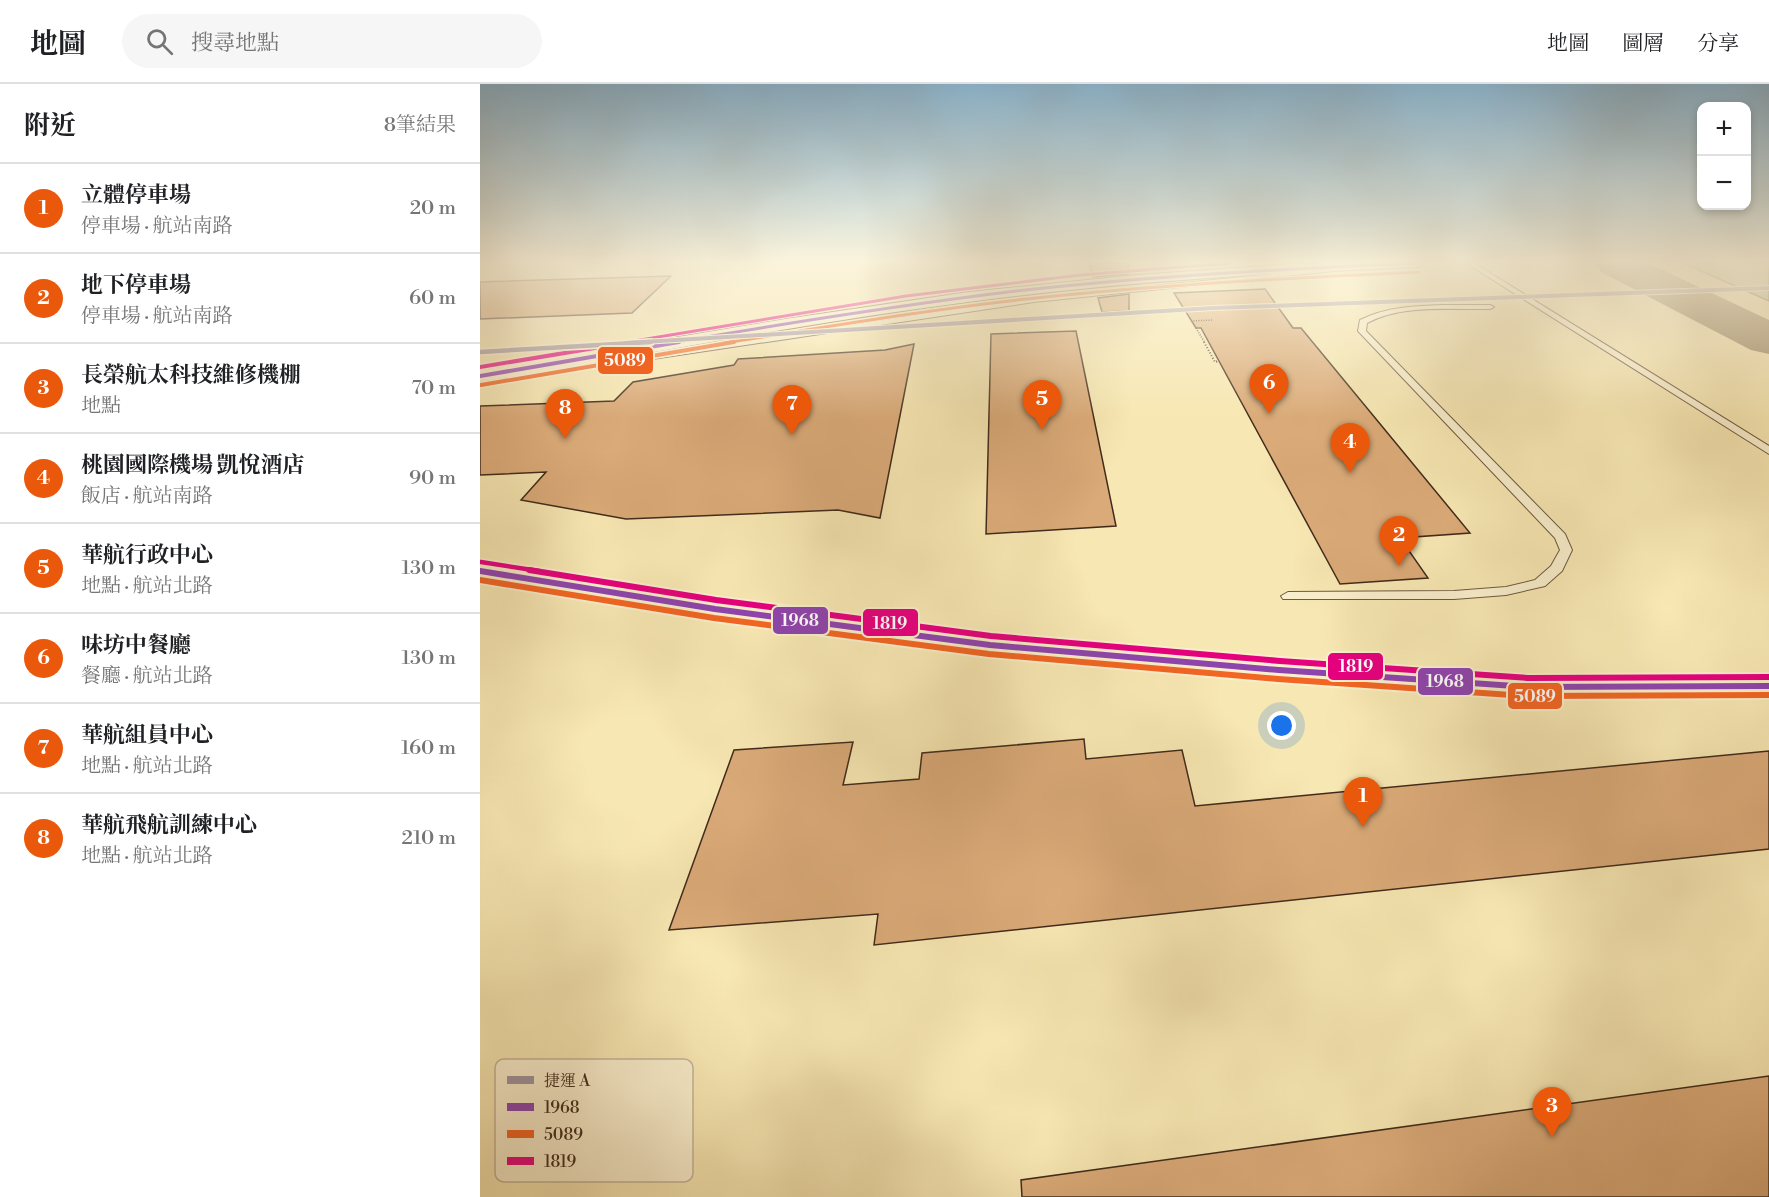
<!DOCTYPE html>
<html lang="zh-TW">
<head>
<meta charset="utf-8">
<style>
	:root { --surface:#fff; --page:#f6f6f6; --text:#202124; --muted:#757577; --line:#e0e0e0; --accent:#ea580c }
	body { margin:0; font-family:"Libre Bodoni","Noto Serif TC",serif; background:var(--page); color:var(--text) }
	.controls { position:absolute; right:18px; top:18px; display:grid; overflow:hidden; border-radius:12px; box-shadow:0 3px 9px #0003 }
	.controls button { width:54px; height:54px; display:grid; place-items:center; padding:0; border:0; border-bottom:2px solid var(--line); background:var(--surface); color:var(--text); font:30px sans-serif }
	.you { position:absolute; left:802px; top:642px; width:21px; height:21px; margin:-15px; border:4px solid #fff; border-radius:50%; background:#1a73e8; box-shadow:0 0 0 9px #1a73e833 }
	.badge { display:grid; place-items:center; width:39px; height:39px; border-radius:50%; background:var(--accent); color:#fff; font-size:20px; font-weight:700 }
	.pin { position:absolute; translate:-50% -50px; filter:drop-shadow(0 2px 3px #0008) }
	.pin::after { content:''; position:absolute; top:32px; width:21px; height:18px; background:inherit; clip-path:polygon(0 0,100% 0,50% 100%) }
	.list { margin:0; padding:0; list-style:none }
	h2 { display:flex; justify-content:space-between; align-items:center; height:78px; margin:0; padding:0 24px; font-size:26px }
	h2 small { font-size:20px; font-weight:400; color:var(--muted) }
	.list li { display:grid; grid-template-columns:39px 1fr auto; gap:18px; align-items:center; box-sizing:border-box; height:90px; padding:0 24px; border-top:2px solid var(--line) }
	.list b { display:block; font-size:22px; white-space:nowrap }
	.list p { margin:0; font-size:20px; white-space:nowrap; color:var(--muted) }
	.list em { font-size:20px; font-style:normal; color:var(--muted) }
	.icon { flex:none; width:33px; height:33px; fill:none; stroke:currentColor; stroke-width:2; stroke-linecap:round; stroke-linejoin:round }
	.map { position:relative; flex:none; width:1289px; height:1113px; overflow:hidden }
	header { display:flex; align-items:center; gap:36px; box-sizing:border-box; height:84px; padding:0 30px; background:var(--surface); border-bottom:2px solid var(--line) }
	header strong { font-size:28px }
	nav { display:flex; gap:33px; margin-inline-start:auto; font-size:21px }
	.search { width:420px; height:54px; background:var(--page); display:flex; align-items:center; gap:15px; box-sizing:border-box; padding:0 21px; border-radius:33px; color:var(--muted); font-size:22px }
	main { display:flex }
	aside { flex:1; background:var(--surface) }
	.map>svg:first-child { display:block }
	.green { fill:#b8c790; stroke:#7c7956; stroke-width:1.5 }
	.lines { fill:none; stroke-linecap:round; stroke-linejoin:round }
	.taxiway { fill:#9c8966; fill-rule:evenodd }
	.building { fill:#daaa78; stroke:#402b1b; stroke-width:1.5 }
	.service-casing { stroke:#6e5a41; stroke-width:2 }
	.tertiary-casing { stroke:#6e5a41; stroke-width:2 }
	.path-far1 { stroke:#402b1b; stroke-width:1.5; stroke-dasharray:1 1.5; stroke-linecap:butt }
	.path { stroke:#402b1b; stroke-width:2; stroke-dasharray:1 2; stroke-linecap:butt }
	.service { fill:#faefcd; fill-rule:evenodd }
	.tertiary { fill:#faefcd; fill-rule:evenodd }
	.bus-1-far2-casing { stroke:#faefcd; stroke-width:5 }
	.bus-1-far1-casing { stroke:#faefcd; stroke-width:7 }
	.bus-1-casing { stroke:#faefcd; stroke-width:10 }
	.bus-2-far2-casing { stroke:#faefcd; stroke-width:5 }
	.bus-2-far1-casing { stroke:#faefcd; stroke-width:7 }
	.bus-2-casing { stroke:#faefcd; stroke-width:10 }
	.bus-3-far3-casing { stroke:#faefcd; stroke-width:5 }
	.bus-3-far2-casing { stroke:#faefcd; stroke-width:7 }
	.bus-3-far1-casing { stroke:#faefcd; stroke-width:8 }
	.bus-3-casing { stroke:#faefcd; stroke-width:10 }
	.bus-1-far2 { stroke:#8e44ad; stroke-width:3 }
	.bus-1-far1 { stroke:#8e44ad; stroke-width:4 }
	.bus-1 { stroke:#8e44ad; stroke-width:6 }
	.bus-2-far2 { stroke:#f26522; stroke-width:3 }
	.bus-2-far1 { stroke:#f26522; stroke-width:4 }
	.bus-2 { stroke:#f26522; stroke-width:6 }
	.bus-3-far3 { stroke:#e5007d; stroke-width:3 }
	.bus-3-far2 { stroke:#e5007d; stroke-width:4 }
	.bus-3-far1 { stroke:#e5007d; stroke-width:4.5 }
	.bus-3 { stroke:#e5007d; stroke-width:6 }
	.metro-1-far1-casing { stroke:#faefcd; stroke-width:6 }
	.metro-1-casing { stroke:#faefcd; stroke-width:8 }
	.metro-1-far1 { stroke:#a094a0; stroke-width:4 }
	.metro-1 { stroke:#a094a0; stroke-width:4.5 }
	.key { fill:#faefcd; stroke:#c2b498; stroke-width:1.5 }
	.key-label { font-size:16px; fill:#402b1b }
	.line-badge { stroke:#faefcd; stroke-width:2 }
	.badge-label { font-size:16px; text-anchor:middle; font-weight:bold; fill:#fff }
</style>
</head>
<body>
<header>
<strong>地圖</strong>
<div class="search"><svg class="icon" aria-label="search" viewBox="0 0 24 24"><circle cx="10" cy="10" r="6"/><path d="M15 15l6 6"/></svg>搜尋地點</div>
<nav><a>地圖</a><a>圖層</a><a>分享</a></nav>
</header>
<main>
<aside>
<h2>附近<small>8筆結果</small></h2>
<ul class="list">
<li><span class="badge">1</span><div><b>立體停車場</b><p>停車場 · 航站南路</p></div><em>20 m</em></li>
<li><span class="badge">2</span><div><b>地下停車場</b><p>停車場 · 航站南路</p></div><em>60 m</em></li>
<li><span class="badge">3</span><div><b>長榮航太科技維修機棚</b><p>地點</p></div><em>70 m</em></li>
<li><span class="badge">4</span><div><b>桃園國際機場 凱悅酒店</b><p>飯店 · 航站南路</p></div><em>90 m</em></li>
<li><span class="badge">5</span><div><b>華航行政中心</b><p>地點 · 航站北路</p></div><em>130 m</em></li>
<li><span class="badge">6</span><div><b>味坊中餐廳</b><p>餐廳 · 航站北路</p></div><em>130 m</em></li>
<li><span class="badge">7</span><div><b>華航組員中心</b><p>地點 · 航站北路</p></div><em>160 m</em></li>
<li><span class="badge">8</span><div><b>華航飛航訓練中心</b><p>地點 · 航站北路</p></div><em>210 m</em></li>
</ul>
</aside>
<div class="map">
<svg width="1289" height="1113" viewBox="0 0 1289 1113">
	<rect width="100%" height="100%" fill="#f7e7b2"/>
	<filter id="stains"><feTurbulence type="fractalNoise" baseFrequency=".00333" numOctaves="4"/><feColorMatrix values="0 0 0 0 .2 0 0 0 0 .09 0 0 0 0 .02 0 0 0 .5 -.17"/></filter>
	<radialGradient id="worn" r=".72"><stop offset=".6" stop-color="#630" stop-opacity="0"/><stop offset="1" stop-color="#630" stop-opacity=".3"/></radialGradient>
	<polygon class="green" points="1203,179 1289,179 1289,217"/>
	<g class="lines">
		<polygon class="taxiway" points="1115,179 1168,179 1289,236 1289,270 1271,266 1121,188"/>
	</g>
	<g class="building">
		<polygon points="609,179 648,179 648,190 613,193"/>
		<polygon points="191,192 152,229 0,235 0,198"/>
		<polygon points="785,205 813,244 821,244 990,449 920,454 948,494 860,500 721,244 716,244 694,209"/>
		<polygon points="649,210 649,227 622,228 618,214"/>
		<polygon points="596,247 636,442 506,450 511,250"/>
		<polygon points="434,260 400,434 358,426 146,435 41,416 66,388 0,391 0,322 134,317 153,298 254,281 258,275 405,266"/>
		<polygon points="604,655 606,675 702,666 715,722 1289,667 1289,765 394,861 398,830 189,846 254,666 373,658 363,701 439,695 442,669"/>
		<polygon points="1289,992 1289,1113 542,1113 541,1096"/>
	</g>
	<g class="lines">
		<g class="service-casing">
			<g id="service">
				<polygon points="986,179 994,179 1289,362 1289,370"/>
				<polygon points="852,184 854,187 554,218 139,280 0,296 0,290 139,275 554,214"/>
				<path d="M963,221H1010L1014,223L1010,225C970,226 923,220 887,239L886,247L1085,450L1092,466L1082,487L1065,502L1026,511L974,515H803L801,512L808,508L974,507L1026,503L1055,496L1071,482L1080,466L1075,454L878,247L880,236C906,223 934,222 963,221Z"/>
			</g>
		</g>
		<g class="tertiary-casing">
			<g id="tertiary">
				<path d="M826,179H946L939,183C788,189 638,198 488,218C325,239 163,271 0,298V286L305,235L489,208L657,191Z"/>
				<polygon points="0,478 235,515 510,550 799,574 1048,591 1289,590 1289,614 1048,615 799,598 510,572 235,535 0,496"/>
			</g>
		</g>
		<g class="path-far1">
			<polyline points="711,237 733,236"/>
			<polyline points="716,244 725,259"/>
		</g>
		<polyline class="path" points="724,258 735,278 739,277"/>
		<use href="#service" class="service"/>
		<use href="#tertiary" class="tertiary"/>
		<g class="bus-1-far2-casing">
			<path id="bus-1-far2" d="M190,259C308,239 426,220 545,206C674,192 804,185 934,179"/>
		</g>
		<g class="bus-1-far1-casing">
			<polyline id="bus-1-far1" points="0,292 199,258"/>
		</g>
		<g class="bus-1-casing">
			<polyline id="bus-1" points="0,487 235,525 510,561 799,586 1048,603 1289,602"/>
		</g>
		<g class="bus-2-far2-casing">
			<path id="bus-2-far2" d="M245,259C345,243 445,226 546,215C676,201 808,194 939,188"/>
		</g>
		<g class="bus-2-far1-casing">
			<polyline id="bus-2-far1" points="1,301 254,258"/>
		</g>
		<g class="bus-2-casing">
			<polyline id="bus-2" points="0,496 234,534 509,570 798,595 1047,612 1289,611"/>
		</g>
		<g class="bus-3-far3-casing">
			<polyline id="bus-3-far3" points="142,259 426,212 600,191 751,179"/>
		</g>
		<g class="bus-3-far2-casing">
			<polyline id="bus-3-far2" points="0,283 151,258"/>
		</g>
		<g class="bus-3-far1-casing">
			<polyline id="bus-3-far1" points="1,478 59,487"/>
		</g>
		<g class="bus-3-casing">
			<polyline id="bus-3" points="49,486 236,516 511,552 800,577 1048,594 1289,593"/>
		</g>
		<use href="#bus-1-far2" class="bus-1-far2"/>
		<use href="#bus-1-far1" class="bus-1-far1"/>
		<use href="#bus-1" class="bus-1"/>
		<use href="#bus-2-far2" class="bus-2-far2"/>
		<use href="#bus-2-far1" class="bus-2-far1"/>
		<use href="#bus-2" class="bus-2"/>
		<use href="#bus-3-far3" class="bus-3-far3"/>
		<use href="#bus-3-far2" class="bus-3-far2"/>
		<use href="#bus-3-far1" class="bus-3-far1"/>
		<use href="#bus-3" class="bus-3"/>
		<g class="metro-1-far1-casing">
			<polyline id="metro-1-far1" points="146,259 733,224 1289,204"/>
		</g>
		<g class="metro-1-casing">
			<polyline id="metro-1" points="0,268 171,258"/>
		</g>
		<use href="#metro-1-far1" class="metro-1-far1"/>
		<use href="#metro-1" class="metro-1"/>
	</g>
	<linearGradient id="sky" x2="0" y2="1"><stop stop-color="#8bb8d4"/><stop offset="0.53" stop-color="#fbf4dc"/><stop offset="1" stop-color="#fbf4dc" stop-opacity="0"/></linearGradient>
	<rect width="1289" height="335" fill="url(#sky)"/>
	<rect x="15" y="975" width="198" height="123" rx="9" class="key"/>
	<rect x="27" y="992" width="27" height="8" fill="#a094a0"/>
	<rect x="27" y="1019" width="27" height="8" fill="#8e44ad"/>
	<rect x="27" y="1046" width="27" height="8" fill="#f26522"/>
	<rect x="27" y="1073" width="27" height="8" fill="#e5007d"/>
	<g class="key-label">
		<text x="64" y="1002">捷運 A</text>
		<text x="64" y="1029">1968</text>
		<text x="64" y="1056">5089</text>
		<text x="64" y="1083">1819</text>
	</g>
	<g class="line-badge">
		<rect x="117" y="262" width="57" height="29" rx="6" fill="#f26522"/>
		<rect x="292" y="522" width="57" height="29" rx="6" fill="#8e44ad"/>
		<rect x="382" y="524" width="57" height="29" rx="6" fill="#e5007d"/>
		<rect x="847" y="568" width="57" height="29" rx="6" fill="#e5007d"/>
		<rect x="937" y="583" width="57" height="29" rx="6" fill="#8e44ad"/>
		<rect x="1027" y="598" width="56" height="28" rx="6" fill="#f26522"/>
	</g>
	<g class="badge-label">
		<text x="145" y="282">5089</text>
		<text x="320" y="542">1968</text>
		<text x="410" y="545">1819</text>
		<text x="876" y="588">1819</text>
		<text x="965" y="603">1968</text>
		<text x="1055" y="618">5089</text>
	</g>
	<rect width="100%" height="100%" filter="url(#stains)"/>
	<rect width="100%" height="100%" fill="url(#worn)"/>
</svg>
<div class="controls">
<button>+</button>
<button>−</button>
</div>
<div class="you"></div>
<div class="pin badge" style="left:883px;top:743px">1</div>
<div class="pin badge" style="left:919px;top:482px">2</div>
<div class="pin badge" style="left:1072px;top:1053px">3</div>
<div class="pin badge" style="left:870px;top:389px">4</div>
<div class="pin badge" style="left:562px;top:346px">5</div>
<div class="pin badge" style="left:789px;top:330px">6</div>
<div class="pin badge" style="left:312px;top:351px">7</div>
<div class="pin badge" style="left:85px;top:355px">8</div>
</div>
</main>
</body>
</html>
